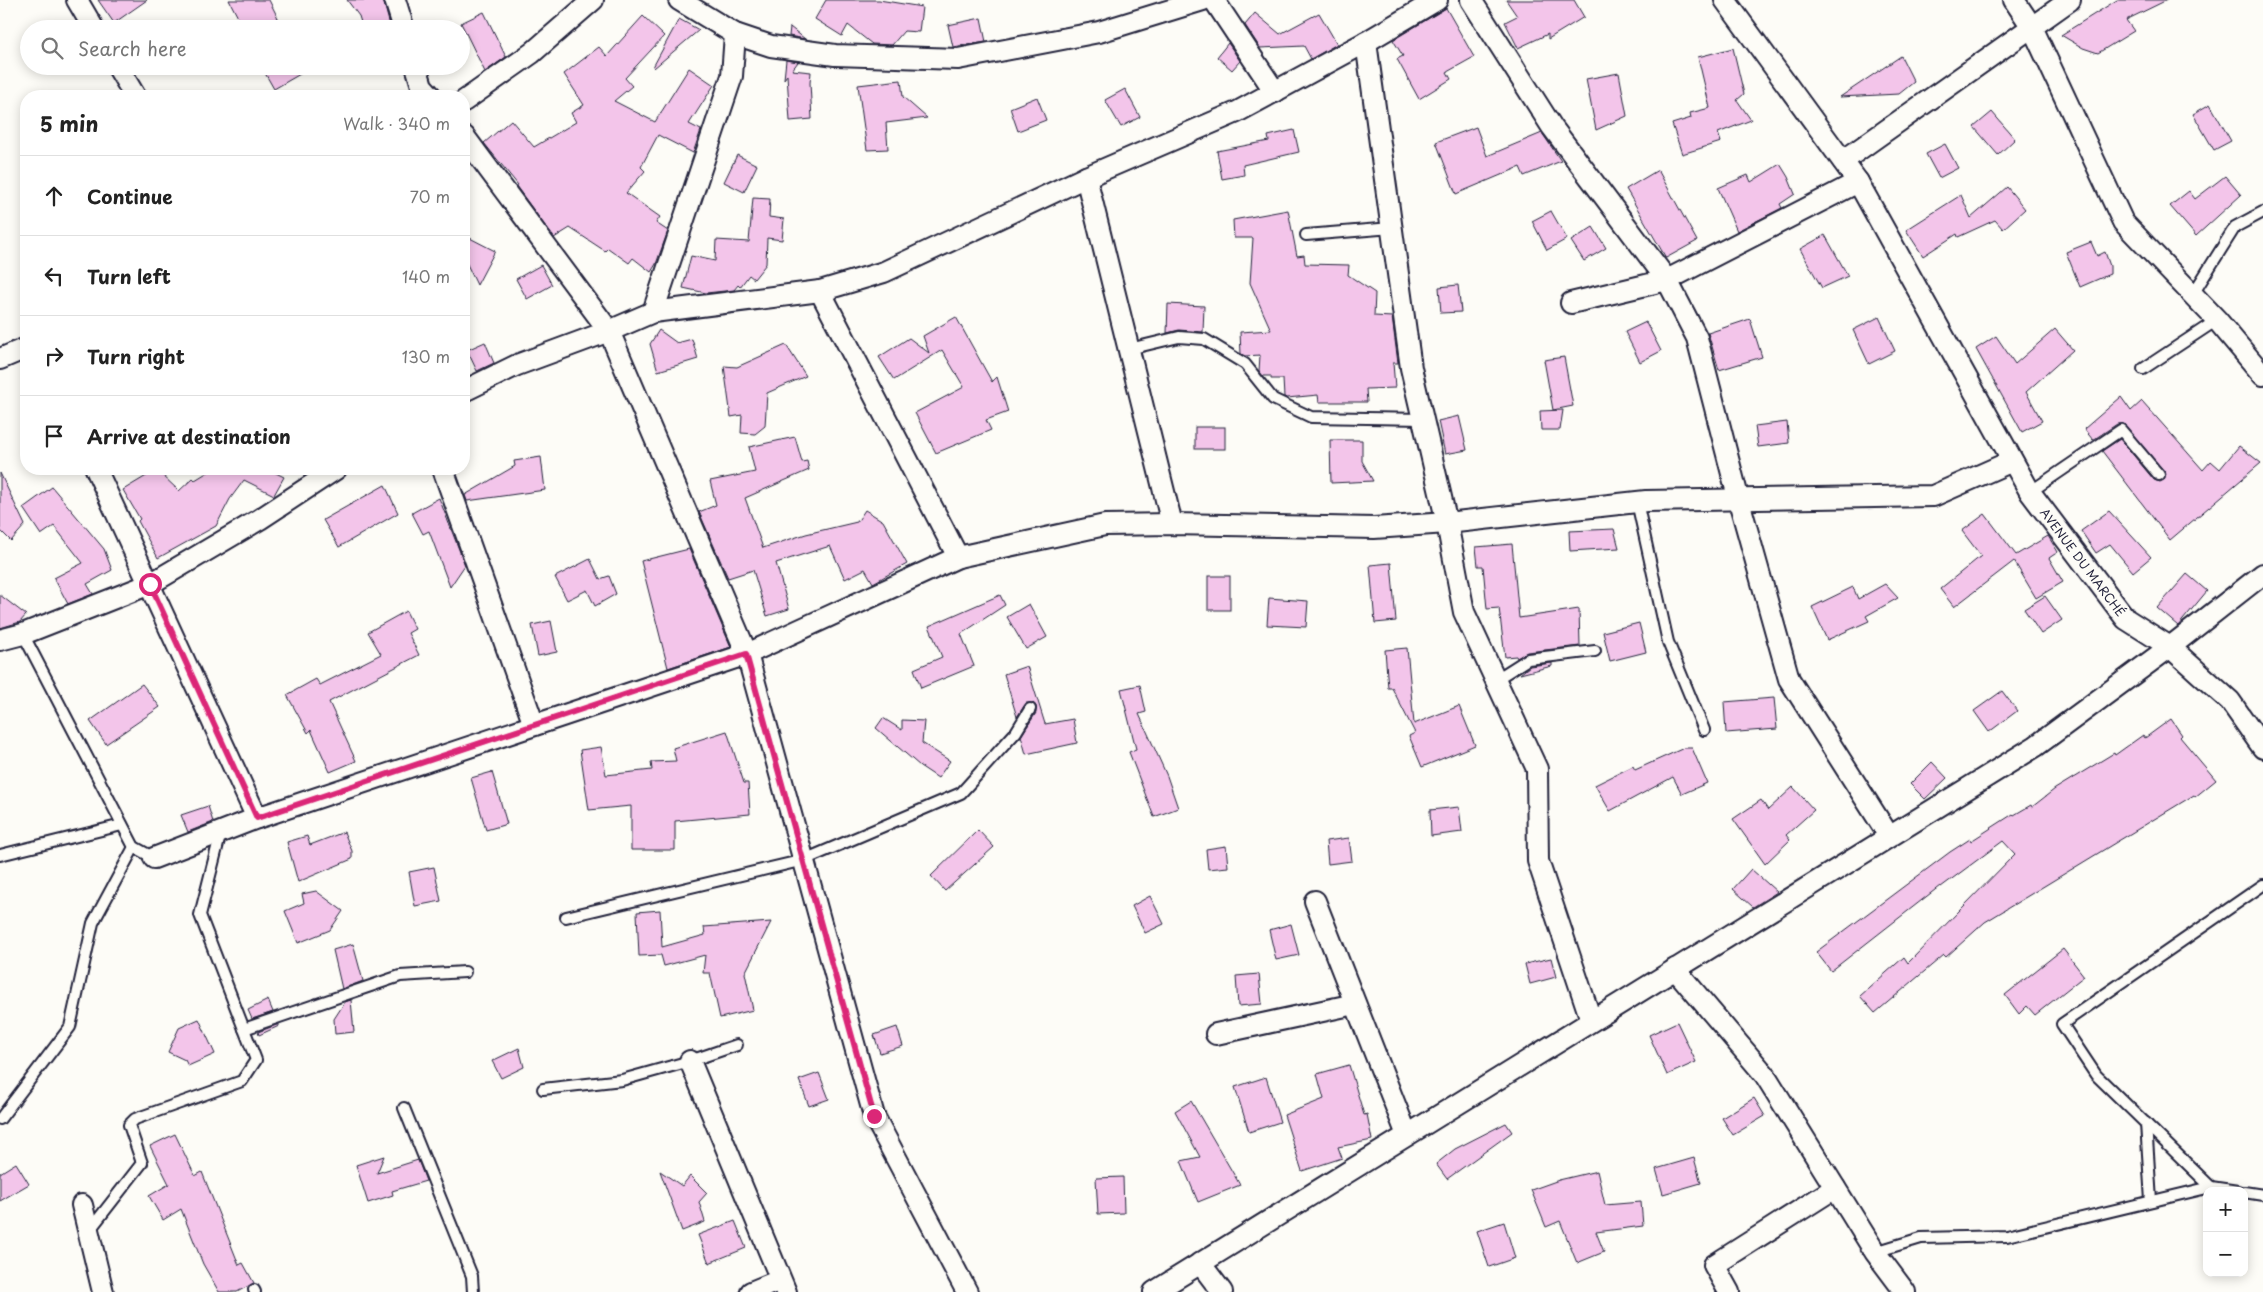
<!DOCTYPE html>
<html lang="en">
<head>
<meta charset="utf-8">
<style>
	:root { --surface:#fff; --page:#f2f2f2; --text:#222; --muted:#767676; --line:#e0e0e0 }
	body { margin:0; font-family:"Playpen Sans",sans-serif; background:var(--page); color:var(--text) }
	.controls { position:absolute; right:15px; bottom:15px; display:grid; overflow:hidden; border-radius:10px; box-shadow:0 2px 12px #0003 }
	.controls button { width:45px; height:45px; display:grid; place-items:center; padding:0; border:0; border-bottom:1px solid var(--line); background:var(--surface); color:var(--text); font:25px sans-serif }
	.stop { position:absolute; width:15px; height:15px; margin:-11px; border:4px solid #db2777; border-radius:50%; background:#fff }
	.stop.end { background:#db2777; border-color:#fff; box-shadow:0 1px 5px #0008 }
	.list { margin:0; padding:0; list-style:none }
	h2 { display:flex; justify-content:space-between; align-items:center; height:65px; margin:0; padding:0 20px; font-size:21px }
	h2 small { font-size:16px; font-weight:400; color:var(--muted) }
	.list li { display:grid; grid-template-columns:32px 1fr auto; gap:15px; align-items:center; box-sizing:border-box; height:80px; padding:0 20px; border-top:1px solid var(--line) }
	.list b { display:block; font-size:19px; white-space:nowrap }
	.list em { font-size:16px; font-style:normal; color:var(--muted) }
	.icon { flex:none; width:28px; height:28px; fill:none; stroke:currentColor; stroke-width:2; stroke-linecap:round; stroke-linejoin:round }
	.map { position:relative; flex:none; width:2263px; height:1292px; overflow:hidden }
	.search { position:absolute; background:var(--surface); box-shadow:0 2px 12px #0003; left:20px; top:20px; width:450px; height:55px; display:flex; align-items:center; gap:12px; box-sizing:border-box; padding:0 18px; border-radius:28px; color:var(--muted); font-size:19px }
	.panel { position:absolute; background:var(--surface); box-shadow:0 2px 12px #0003; left:20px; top:90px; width:450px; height:385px; border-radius:20px }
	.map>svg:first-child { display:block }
	.building { fill:#f3c5ea; stroke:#22223b }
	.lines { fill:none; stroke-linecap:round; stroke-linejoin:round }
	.service-casing { stroke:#22223b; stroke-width:14 }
	.minor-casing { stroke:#22223b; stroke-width:24 }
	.service { stroke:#fdfcf7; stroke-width:10 }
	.minor { stroke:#fdfcf7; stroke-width:20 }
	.route { stroke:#db2777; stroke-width:6 }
	.labels { text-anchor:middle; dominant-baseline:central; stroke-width:4; stroke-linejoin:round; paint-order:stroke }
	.street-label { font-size:12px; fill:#22223b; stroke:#fdfcf7 }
</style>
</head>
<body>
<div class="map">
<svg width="2263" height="1292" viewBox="0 0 2263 1292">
	<rect width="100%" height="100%" fill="#fdfcf7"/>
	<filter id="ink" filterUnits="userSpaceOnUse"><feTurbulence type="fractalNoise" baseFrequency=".02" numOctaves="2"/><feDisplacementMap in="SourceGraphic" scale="10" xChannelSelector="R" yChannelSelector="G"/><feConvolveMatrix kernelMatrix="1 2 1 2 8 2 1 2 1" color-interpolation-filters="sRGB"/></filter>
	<g filter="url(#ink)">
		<g class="building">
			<polygon points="98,0 147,0 114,23"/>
			<polygon points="229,0 269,0 278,18 257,29 244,29"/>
			<polygon points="347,0 383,0 391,29 363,29 359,16"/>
			<polygon points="826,0 879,0 922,7 919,32 904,31 892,45 872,44 848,25 842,36 815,19"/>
			<polygon points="1506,0 1574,0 1584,17 1548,39 1548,34 1518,48 1505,22 1517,16"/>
			<polygon points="2117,0 2167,0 2126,20 2134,31 2098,53 2083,48 2061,35"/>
			<polygon points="1446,8 1474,57 1447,72 1451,79 1419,99 1397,59 1403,56 1393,40"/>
			<polygon points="484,12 506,57 485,72 461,23"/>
			<polygon points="1255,13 1280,34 1319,13 1337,44 1311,59 1304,46 1260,48 1245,25"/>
			<polygon points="643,16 664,36 625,78 632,86 614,101 655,122 689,68 714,85 689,124 701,130 693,153 658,135 641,167 645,171 626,193 660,217 656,223 668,231 656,264 651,272 633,258 629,263 608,248 605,251 570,228 554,238 516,186 518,185 484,143 511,120 534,147 576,122 571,113 584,105 564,74 599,47 607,56"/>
			<polygon points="981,18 986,42 953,47 948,25"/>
			<polygon points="679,19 699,30 654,68 653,67"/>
			<polygon points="790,27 805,39 789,36"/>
			<polygon points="1228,43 1240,61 1232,70 1217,57"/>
			<polygon points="1733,48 1744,94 1737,100 1751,120 1718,133 1721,142 1682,154 1672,124 1691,118 1690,113 1710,108 1698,57"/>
			<polygon points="1901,56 1914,82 1899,94 1840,97"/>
			<polygon points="786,60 798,62 792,70 811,72 810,83 812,119 790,121 787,75 784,79"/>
			<polygon points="261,66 314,66 274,89"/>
			<polygon points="1619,73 1627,116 1596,130 1586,79"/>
			<polygon points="901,80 903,97 927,118 886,123 888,149 867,150 858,85"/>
			<polygon points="1125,89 1140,117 1121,127 1105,100"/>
			<polygon points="1037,97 1046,120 1018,131 1010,108"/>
			<polygon points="2210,104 2231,141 2214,150 2193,114"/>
			<polygon points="1992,112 2015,139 1998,155 1974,127"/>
			<polygon points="1476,127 1487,156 1542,133 1561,161 1524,176 1520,167 1456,194 1436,142"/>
			<polygon points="1294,130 1299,152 1243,165 1244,175 1222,179 1217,151 1269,141 1268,136"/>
			<polygon points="1945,144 1958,168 1939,178 1926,154"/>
			<polygon points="737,155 757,165 744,192 724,182"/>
			<polygon points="1780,164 1788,177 1795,194 1780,204 1782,208 1737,231 1718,188 1748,175 1751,182"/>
			<polygon points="1658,170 1697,241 1666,258 1626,189"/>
			<polygon points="2225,176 2241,195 2196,236 2170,206 2189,191 2195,199"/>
			<polygon points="2007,187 2025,209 2003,229 1995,220 1958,237 1957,234 1923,256 1906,230 1961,195 1971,218"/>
			<polygon points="753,198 770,199 769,217 784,219 782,240 767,238 766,264 754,279 749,275 740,287 738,285 734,290 706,293 683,288 691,256 715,261 716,240 749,242"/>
			<polygon points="1288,210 1297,256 1304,255 1305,264 1349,265 1348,275 1375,293 1374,316 1392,317 1398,363 1393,363 1395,388 1366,389 1367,402 1319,402 1318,395 1287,398 1284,397 1283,379 1271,379 1271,376 1263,376 1259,371 1260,355 1245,356 1241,354 1240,332 1271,330 1250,283 1253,238 1234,238 1233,220"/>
			<polygon points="1551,211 1567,239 1547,250 1532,221"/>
			<polygon points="1593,227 1606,248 1584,261 1571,241"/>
			<polygon points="464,235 495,251 477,285 464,258"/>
			<polygon points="1825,235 1848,276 1822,288 1800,249"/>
			<polygon points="2091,242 2097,256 2105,252 2110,266 2110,274 2080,287 2066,252"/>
			<polygon points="541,265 552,285 527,299 516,279"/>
			<polygon points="1458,285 1461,312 1441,313 1439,287"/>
			<polygon points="1168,304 1204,306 1203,332 1179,330 1167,333"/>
			<polygon points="956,317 992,382 997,377 1008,412 986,420 991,430 936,453 915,413 964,387 942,350 894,380 879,357 909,338 929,353 923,336"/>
			<polygon points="1879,317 1895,351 1869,364 1853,330"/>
			<polygon points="1750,319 1762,357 1719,370 1708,333"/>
			<polygon points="1646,322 1661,351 1640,362 1625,332"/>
			<polygon points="2055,329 2073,350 2026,392 2042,421 2022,432 1976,349 1996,336 2015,364"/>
			<polygon points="659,330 677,343 692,339 698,359 658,371 650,344"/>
			<polygon points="485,342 494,363 477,371 467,350"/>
			<polygon points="786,345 806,376 767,393 765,426 755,434 741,433 742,415 731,417 724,366 737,367"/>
			<polygon points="1564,357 1573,406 1553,410 1544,360"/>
			<polygon points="2121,397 2131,411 2142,401 2203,470 2211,461 2220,469 2239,446 2261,463 2170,540 2102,451 2120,439 2154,480 2160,482 2164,480 2166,474 2164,471 2124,424 2117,424 2093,440 2084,429"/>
			<polygon points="1563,410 1560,430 1541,430 1540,411"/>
			<polygon points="1459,416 1467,450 1445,454 1438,421"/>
			<polygon points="1787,422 1789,443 1758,447 1755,426"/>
			<rect x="1195" y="427" width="30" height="22"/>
			<polygon points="795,437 802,462 807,461 809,470 745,498 763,548 806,534 857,522 865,510 883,521 907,564 873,583 865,569 845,579 830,546 776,563 789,609 767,616 753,570 728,578 699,512 716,505 710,481 755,472 749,447"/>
			<polygon points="1330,440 1362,440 1362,461 1373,481 1331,483"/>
			<polygon points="541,457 545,490 467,501 465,495 515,466 514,461"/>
			<polygon points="213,469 268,469 284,477 274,495 244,480 230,499 216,526 158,558 138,521 140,519 123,490 153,472 159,472 179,491 193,478 195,480"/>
			<polygon points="0,473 25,525 11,541 0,530"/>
			<polygon points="385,485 398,513 339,547 323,520"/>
			<polygon points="52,487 104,549 112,570 87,584 93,594 68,604 54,578 83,563 54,526 41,535 23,508"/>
			<polygon points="439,498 465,565 450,587 429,531 423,534 412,513"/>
			<polygon points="2109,511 2151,557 2133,572 2110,544 2096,553 2081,531"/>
			<polygon points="1985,514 2016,555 2048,536 2058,552 2049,558 2063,582 2036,598 2014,561 1954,607 1940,589 1981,556 1962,531"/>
			<polygon points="1614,529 1619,548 1570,551 1569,531"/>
			<polygon points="1512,544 1519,618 1579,609 1580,646 1527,652 1517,658 1516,656 1505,657 1499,608 1487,609 1483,566 1478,566 1476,547"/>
			<polygon points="689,549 731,647 668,668 641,561"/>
			<polygon points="590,559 600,579 609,576 616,594 595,606 587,590 567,600 555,577"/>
			<polygon points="1391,563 1396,621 1375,623 1370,565"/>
			<polygon points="2187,574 2207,591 2178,626 2157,608"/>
			<rect x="1208" y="576" width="22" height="34"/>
			<polygon points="1885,584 1898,598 1866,616 1869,621 1827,640 1812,607 1853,587 1858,599"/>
			<polygon points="0,595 26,615 20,622 0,628"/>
			<polygon points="1000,595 1005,605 961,634 974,666 921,688 914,669 942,657 929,626"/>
			<polygon points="2045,596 2062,620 2041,634 2024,609"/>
			<polygon points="1269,598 1308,601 1306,627 1267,625"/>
			<polygon points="1029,604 1047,637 1026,649 1007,617"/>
			<polygon points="406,611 415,629 408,633 419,655 329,702 356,761 330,772 311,730 308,733 287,695 316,679 320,685 381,654 368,632"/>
			<polygon points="551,621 557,652 538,656 532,625"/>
			<polygon points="1639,623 1646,652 1610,661 1603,632"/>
			<polygon points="1407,648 1414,724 1459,706 1475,745 1422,767 1409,736 1415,733 1392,688 1388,688 1385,650"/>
			<polygon points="1552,663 1552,666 1520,674 1530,666"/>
			<polygon points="1027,666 1045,724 1073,719 1077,743 1026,754 1021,736 1036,713 1036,706 1033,703 1026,703 1017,717 1004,674"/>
			<polygon points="142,684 160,707 106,744 90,721"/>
			<polygon points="1140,685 1146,712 1139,714 1167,776 1178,808 1154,817 1129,752 1136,749 1121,689"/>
			<polygon points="2002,691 2017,711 1989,732 1974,711"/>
			<polygon points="1774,698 1777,729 1726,733 1724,702"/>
			<polygon points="883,718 902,730 902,720 924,721 922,743 950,761 938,778 920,766 876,728"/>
			<polygon points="2171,719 2182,735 2180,737 2216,780 2195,797 2194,795 1985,922 1946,957 1944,955 1875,1013 1860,996 1904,957 1908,963 2015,854 2003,841 1941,887 1940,886 1831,971 1816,952 1950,852 1970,839 1971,841 2013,814 2014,815 2031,805 2032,807 2055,789 2114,753 2115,755 2143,735 2145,738"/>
			<polygon points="727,731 744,783 748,783 750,814 675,821 675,850 631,850 631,806 589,810 580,750 601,747 606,775 652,770 651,762 676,761 673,748"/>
			<polygon points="1684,748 1692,748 1707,783 1682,794 1673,777 1610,811 1595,785 1633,766 1635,770"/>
			<polygon points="1932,762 1947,778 1925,799 1910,784"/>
			<polygon points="492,772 507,824 486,830 471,778"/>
			<polygon points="1793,787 1814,810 1786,835 1790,840 1765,864 1733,819 1761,800 1768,810"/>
			<polygon points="208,806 213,822 188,832 181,815"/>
			<polygon points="1459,807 1462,832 1431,836 1430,810"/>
			<polygon points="978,830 994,847 945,891 931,876"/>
			<polygon points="344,832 352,851 352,859 298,882 287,842 307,836 310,845"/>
			<polygon points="1349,838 1352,861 1328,864 1326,841"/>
			<polygon points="1226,846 1228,867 1208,869 1206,849"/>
			<polygon points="434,867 441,901 415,906 409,872"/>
			<polygon points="1751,869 1777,892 1753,907 1733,889"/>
			<polygon points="316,891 343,911 330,930 298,943 285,911 304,903 302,894"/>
			<polygon points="1150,896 1164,924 1145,933 1132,906"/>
			<polygon points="660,910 662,947 705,935 704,927 771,922 745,973 753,1010 720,1018 710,973 703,973 705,955 664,966 661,955 639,956 637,912"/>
			<polygon points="1291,924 1299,955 1276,960 1269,930"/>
			<polygon points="353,944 363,981 342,989 333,950"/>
			<polygon points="2063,949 2084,976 2035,1015 2027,1006 2019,1014 2005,995"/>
			<polygon points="1551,958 1556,977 1530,984 1525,964"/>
			<polygon points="1259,974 1262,1004 1238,1006 1236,976"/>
			<polygon points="268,1000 273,1012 252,1019 248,1010"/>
			<polygon points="351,1000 354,1032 335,1034 334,1019 345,1002"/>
			<polygon points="199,1019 215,1054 188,1066 185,1060 168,1052 179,1028"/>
			<polygon points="1677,1022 1696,1062 1667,1075 1649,1035"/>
			<polygon points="279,1024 279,1026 259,1035 258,1032"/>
			<polygon points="897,1027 903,1046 880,1053 874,1035"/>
			<polygon points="519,1048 524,1067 501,1078 492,1061"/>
			<polygon points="1349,1065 1364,1115 1367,1114 1372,1140 1338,1147 1342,1158 1302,1171 1284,1115 1324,1099 1317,1074"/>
			<polygon points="819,1073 829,1099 809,1106 799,1080"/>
			<polygon points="1266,1077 1280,1122 1249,1132 1235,1087"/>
			<polygon points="1754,1098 1765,1116 1733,1135 1722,1118"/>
			<polygon points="1191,1101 1240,1185 1198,1202 1181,1161 1200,1157 1175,1111"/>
			<polygon points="1506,1123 1512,1132 1447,1179 1436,1164 1455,1149"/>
			<polygon points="175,1134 195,1176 202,1172 239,1265 243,1263 254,1283 237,1292 219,1292 203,1264 181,1209 163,1220 149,1196 169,1184 150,1146"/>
			<polygon points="384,1156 377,1173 418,1160 426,1181 392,1191 393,1195 368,1203 356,1165"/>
			<polygon points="1694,1158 1701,1183 1663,1194 1656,1169"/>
			<polygon points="16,1163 29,1184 0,1201 0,1173"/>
			<polygon points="660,1171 682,1186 690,1176 707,1193 699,1202 705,1222 682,1231"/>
			<polygon points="1597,1171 1605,1205 1641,1202 1643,1226 1596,1232 1604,1252 1577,1263 1560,1221 1546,1227 1531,1190 1559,1180"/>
			<polygon points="1123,1177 1124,1213 1098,1214 1096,1178"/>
			<polygon points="735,1221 746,1248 709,1263 698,1235"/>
			<polygon points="1504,1222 1515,1258 1489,1267 1477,1231"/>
		</g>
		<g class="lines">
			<g class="service-casing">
				<g id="service">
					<polyline points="1306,235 1392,228"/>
					<polyline points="2193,294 2235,227 2263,212"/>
					<polyline points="1129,349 1179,337 1204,339 1245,364 1273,399 1311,417 1423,419"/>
					<polyline points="2143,369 2217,320"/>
					<polyline points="2030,492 2121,430 2159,475"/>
					<polyline points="1637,502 1668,642 1704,730"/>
					<polyline points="23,634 134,847 154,858"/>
					<polyline points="1495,680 1528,659 1595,651"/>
					<polyline points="0,855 122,825"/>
					<polyline points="566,917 804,860 961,793 1016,732 1030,709"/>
					<polyline points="244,1029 400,976 465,972"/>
					<polyline points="543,1089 622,1080 690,1061 737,1045"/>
					<polyline points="404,1108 472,1276 473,1292"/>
					<polyline points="0,1119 70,1027 93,923 134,847"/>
					<polyline points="2146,1123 2151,1201"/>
					<polyline points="2211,1187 2096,1075 2062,1024 2263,885"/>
					<polyline points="2244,1192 2263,1195"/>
					<polyline points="89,1231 142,1163 129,1125 135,1119 242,1081 256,1060 200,915 221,832"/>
					<polyline points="1875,1252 1921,1238 2007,1236 2211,1187 2238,1191"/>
					<polyline points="254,1290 255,1292"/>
				</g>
			</g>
			<g class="minor-casing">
				<g id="minor">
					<polyline points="77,0 94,29"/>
					<polyline points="395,0 404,29"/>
					<polyline points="679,0 735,34 771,46 835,55 958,59 1099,32 1203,0"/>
					<polyline points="1214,0 1275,92"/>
					<polyline points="1471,0 1552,127 1667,280 1697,338 1739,501 1789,679 1889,836"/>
					<polyline points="1725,0 1858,182 2030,492 2126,619 2170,647 2230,701 2263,748"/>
					<polyline points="2014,0 2032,27 2123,222 2217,320 2263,375"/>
					<polyline points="1366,42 1411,368 1447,523 1464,612 1537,769 1538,861 1591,1020"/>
					<polyline points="117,66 135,96"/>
					<polyline points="416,66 422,86 431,96"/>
					<polyline points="464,101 532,53 593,0"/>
					<polyline points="464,136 609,331 747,654 874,1116 967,1292"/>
					<polyline points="1843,161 2070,0"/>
					<polyline points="1086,177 1172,524"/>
					<polyline points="820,291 958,557"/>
					<polyline points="1571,303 1667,280 1858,182"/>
					<polyline points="653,312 732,76 735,34"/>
					<polyline points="0,359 26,348"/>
					<polyline points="464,391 517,365 609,331 653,312 820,291 884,272 1086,177 1237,112 1366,42 1437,0"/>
					<polyline points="96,469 257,818"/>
					<polyline points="443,469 534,725"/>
					<polyline points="0,640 23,634 150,584 260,519 336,469"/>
					<polyline points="154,858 257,818 747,654 958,557 1105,525 1172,524 1374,528 1447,523 1646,501 1933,496 2012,461"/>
					<polyline points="1315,901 1407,1135"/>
					<polyline points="1675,969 1765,1075 1875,1252 1905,1292"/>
					<polyline points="1216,1034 1355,1004"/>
					<polyline points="690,1061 786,1292"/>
					<polyline points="82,1205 103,1292"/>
					<polyline points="1200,1263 1222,1292"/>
					<polyline points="751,1292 780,1280"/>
					<polyline points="1154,1292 2036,746 2170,647 2263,574"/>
					<polyline points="1729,1292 1714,1265 1835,1188"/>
				</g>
			</g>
			<use href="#service" class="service"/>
			<use href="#minor" class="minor"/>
		</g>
	</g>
	<g class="lines" filter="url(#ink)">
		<polyline class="route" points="150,584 257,818 746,654 874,1116"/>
	</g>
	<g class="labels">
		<g class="street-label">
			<text transform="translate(2083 562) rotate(53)">AVENUE DU MARCHÉ</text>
		</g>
	</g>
</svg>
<div class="controls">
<button>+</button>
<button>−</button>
</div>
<div class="stop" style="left:150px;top:584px"></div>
<div class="stop end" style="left:874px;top:1116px"></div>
<div class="search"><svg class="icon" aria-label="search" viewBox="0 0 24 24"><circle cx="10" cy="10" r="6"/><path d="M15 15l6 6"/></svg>Search here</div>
<section class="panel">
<h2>5 min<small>Walk · 340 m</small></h2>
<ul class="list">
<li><svg class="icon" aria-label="ahead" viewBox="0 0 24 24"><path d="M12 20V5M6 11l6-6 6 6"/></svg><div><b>Continue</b></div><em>70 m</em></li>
<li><svg class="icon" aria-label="left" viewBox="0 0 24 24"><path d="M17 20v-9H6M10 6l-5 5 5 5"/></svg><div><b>Turn left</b></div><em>140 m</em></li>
<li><svg class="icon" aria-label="right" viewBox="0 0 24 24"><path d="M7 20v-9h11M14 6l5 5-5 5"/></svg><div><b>Turn right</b></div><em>130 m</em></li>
<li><svg class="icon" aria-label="arrive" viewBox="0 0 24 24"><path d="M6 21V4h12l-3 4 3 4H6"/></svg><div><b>Arrive at destination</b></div></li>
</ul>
</section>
</div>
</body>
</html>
